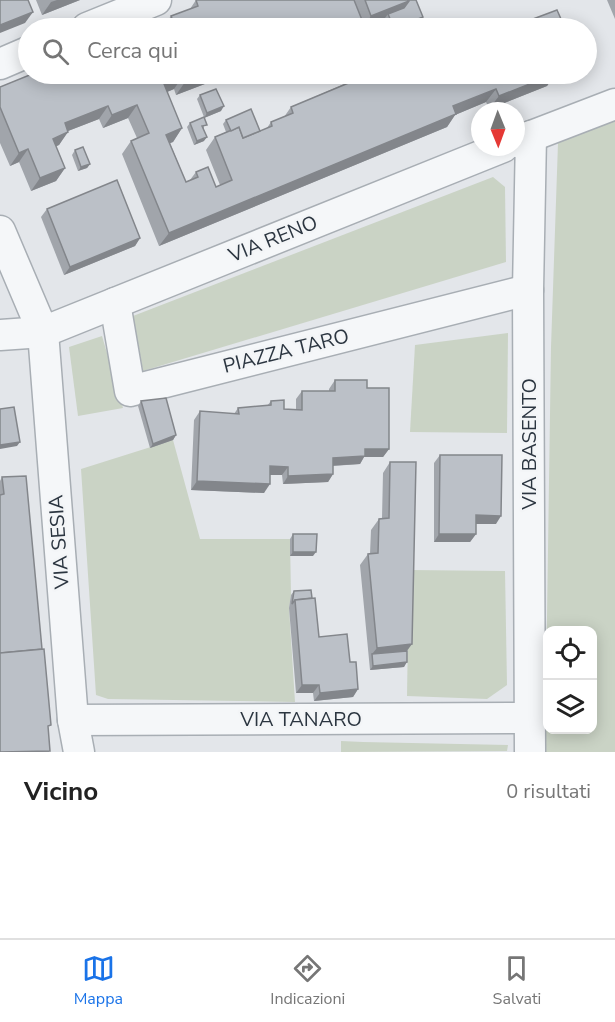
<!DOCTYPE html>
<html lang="it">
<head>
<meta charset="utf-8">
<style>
	:root { --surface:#fff; --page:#f6f6f6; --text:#222; --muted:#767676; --line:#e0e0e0; --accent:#1a73e8 }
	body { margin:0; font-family:"Nunito Sans",sans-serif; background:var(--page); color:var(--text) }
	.controls { position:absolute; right:18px; bottom:18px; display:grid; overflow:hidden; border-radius:12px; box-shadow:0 3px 15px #0003 }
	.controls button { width:54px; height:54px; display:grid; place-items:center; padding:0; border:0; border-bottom:2px solid var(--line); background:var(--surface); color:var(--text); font:30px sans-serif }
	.compass { position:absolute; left:471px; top:102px; width:54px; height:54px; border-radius:50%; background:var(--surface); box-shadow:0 3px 15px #0003; rotate:179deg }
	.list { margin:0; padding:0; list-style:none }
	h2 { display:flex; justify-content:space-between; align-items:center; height:78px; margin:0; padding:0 24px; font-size:26px }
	h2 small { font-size:20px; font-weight:400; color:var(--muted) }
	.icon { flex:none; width:33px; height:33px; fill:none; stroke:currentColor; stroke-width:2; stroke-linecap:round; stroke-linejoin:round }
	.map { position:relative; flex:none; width:615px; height:752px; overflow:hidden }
	.search { position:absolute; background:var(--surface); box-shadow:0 3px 15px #0003; left:18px; right:18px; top:18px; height:66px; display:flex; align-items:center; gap:15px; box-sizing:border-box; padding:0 21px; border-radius:33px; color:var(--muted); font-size:22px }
	.sheet { height:186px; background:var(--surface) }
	nav { display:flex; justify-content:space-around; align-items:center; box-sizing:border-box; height:84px; border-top:2px solid var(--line); background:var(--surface); font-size:16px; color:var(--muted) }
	nav a { display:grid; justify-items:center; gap:3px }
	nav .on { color:var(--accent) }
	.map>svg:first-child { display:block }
	.green { fill:#cad3c5; fill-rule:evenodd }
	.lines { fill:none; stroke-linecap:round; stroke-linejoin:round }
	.minor-casing { stroke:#a8aeb4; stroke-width:33 }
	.minor { stroke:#f5f7f9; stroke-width:30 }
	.wall { fill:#a1a5ab; fill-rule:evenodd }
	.shaded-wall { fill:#83868b }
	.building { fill:#bbc0c7; stroke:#83868b; stroke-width:1.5 }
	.labels { text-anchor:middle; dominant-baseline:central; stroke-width:5; stroke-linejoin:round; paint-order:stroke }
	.street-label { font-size:20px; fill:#2c3641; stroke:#f3f5f7 }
</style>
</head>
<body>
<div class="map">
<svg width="615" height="752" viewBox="0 0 615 752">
	<rect width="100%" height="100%" fill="#e3e6ea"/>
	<g class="green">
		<path d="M615,120V752H545L551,347L558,143ZM548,630H592V730H548Z"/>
		<polygon points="493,177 505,187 506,262 143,371 133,316"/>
		<polygon points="508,333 507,433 410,432 415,345"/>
		<polygon points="102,336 123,408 78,416 69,347"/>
		<polygon points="173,440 200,539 290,539 291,595 289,608 295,702 108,699 96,695 81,469"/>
		<polygon points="409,570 505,571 507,685 487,699 407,696"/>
		<polygon points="341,741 363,742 508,745 507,751 341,752"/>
	</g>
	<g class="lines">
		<g class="minor-casing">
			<g id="minor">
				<polyline points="87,28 156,0"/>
				<polyline points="0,64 28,52"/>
				<polyline points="516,142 615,104"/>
				<polyline points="0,231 43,332 73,720 79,752"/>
				<polyline points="115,303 130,391 528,290"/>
				<polyline points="0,335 43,332 503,147"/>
				<polyline points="73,720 530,718"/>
				<polyline points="530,752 528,290 531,136"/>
			</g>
		</g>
		<use href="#minor" class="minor"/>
	</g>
	<g class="wall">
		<polygon points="36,0 80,0 42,15"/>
		<path d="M196,0H416L423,17L420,22L404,28H389L385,18L377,22L379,28H162L171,16L190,9ZM361,21L363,25L356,28Z"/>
		<polygon points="607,0 615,0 615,19"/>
		<polygon points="58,74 231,74 176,95 174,89 167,92 182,128 173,142 170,143 186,182 190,180 196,172 216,187 220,185 206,150 215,137 226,132 223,124 226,120 260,131 267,128 271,122 284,117 291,107 358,78 361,74 561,74 554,76 547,86 489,109 486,102 455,115 447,127 159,246 122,154 131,141 137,138 128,118 103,128 99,119 68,131 59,145 56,146 65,168 56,181 31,191 19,162 10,166 0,143 0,87"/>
		<polygon points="200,95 221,111 204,118 204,141 194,145 187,127 190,123 204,117 197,99"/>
		<polygon points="75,150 90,164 87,168 78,171 72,155"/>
		<polygon points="47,209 140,238 135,246 64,275 41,217"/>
		<polygon points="335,380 367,388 389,449 383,457 364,457 360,464 333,466 333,474 328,482 283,484 282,475 270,475 264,493 191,490 194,420 200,411 234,414 238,408 267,406 271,401 284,409 296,409 296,399 302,391 329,391 329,389"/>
		<polygon points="141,401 176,435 173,440 150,448 138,406"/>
		<polygon points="440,455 496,524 476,524 476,534 470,542 434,542 434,463"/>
		<polygon points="390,462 407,651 404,667 370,670 360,565 368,554 370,554 371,530 379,519 382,518 383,473"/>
		<polygon points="2,477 48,730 49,752 0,752 0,481"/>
		<polygon points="293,534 313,556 290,556 290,539"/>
		<polygon points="294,591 319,637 350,662 358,689 353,697 314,701 313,693 296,693 289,608 291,595"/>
	</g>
	<g class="shaded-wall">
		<polygon points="57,0 80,0 42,15 51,2"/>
		<polygon points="409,1 401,12 388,14 385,18 363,27 371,16"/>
		<polygon points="33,12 25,23 0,33 0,25"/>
		<polygon points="423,17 420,22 404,28 396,28"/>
		<polygon points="362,20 356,28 340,28"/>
		<polygon points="207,74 231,74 176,95 185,82"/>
		<polygon points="268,74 276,74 265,78"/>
		<polygon points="549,74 561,74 554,76 547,86 489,109 499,96"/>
		<polygon points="183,76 174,89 155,97 164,84"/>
		<polygon points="496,89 486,102 455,115 447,127 159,246 169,233 453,106"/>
		<polygon points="137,105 128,118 103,128 112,115"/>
		<polygon points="108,106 99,119 55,136 65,123"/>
		<polygon points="224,106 221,111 204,118 207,113"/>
		<polygon points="182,128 173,142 157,148 166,135"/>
		<polygon points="68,132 59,145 44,152 53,139"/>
		<polygon points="207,137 204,141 194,145 197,141"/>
		<polygon points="28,149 19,162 10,166 19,153"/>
		<polygon points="90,164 87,168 78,171 81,167"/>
		<polygon points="65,168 56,181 31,191 40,178"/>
		<polygon points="140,238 135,246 64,275 70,267"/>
		<polygon points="176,435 173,440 150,448 153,444"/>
		<polygon points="20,442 17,446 0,449 0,445"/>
		<polygon points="365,449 389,449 383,457 364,457 360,464 327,466 333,458"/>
		<polygon points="270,466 288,467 282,475 265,475"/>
		<polygon points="333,474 328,482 283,484 288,476"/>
		<polygon points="197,481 270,484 264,493 191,490"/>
		<polygon points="476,515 501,516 496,524 470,524"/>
		<polygon points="439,534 476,534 470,542 434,542"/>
		<polygon points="293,552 316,552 313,556 290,556"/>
		<polygon points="412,644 404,655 372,654 377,648"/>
		<polygon points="407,662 404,667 370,670 373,666"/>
		<polygon points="302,685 319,685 313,693 296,693"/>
		<polygon points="358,689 353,697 314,701 320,693"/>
	</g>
	<g class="building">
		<polygon points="0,0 28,0 33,12 0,25"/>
		<polygon points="196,0 354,0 362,20 340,28 170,28 175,26 171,16 198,6"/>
		<polygon points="365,0 408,0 409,1 371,16"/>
		<polygon points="408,0 416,0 423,17 396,28 394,28 388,14 404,8 409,1"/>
		<polygon points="557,10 565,28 509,28"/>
		<polygon points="376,19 380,28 356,28"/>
		<polygon points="505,22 508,28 488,28"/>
		<polygon points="32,74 207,74 185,82 183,76 164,84 182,128 166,135 186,182 198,177 196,172 208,167 216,187 232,180 215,137 239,127 243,138 272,126 271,122 293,113 291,107 370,74 555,74 499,96 496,89 453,106 456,114 169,233 131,141 149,133 137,105 112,115 108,106 65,123 68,132 53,139 65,168 40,178 28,149 19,153 0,107 0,87"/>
		<polygon points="216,89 224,106 207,113 200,95"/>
		<polygon points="251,109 260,131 243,138 239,127 231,131 226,120"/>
		<polygon points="204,117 207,125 202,126 207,137 197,141 190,123"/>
		<polygon points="83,147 90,164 81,167 75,150"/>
		<polygon points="117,180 140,238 70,267 47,209"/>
		<polygon points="335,380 367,380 367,388 389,388 389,449 365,449 365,456 333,458 333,474 288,476 288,467 270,466 270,484 197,481 200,411 239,414 238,408 271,405 271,401 284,400 284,409 302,410 302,391 335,391"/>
		<polygon points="166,398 176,435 153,444 141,401"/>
		<polygon points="14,407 20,442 0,445 0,409"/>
		<polygon points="440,455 502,455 501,516 476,515 476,534 439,534"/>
		<polygon points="390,462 416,462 412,644 377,648 368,554 378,553 379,519 389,518"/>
		<polygon points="26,476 42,649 0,653 0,495 4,494 2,477"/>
		<polygon points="293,534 317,534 316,552 293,552"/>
		<polygon points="311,590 312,598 295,600 292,604 294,591"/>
		<polygon points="315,598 319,637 347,634 350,662 356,662 358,689 320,693 319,685 302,685 295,600"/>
		<polygon points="44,649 51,725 48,726 50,751 0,752 0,653"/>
		<polygon points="407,651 407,662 373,666 372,654"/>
	</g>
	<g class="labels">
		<g class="street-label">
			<text transform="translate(273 239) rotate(-22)">VIA RENO</text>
			<text transform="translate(286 351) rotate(-14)">PIAZZA TARO</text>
			<text transform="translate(529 444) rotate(-90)">VIA BASENTO</text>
			<text transform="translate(59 542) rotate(-94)">VIA SESIA</text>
			<text x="301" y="719">VIA TANARO</text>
		</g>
	</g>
</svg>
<div class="controls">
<button><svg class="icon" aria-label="locate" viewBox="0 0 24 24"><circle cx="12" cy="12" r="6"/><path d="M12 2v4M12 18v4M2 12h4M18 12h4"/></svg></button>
<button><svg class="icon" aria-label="layers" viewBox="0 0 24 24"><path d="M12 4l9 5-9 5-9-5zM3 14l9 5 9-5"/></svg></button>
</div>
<svg class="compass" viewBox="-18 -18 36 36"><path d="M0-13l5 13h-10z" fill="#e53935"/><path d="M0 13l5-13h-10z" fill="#767676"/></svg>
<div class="search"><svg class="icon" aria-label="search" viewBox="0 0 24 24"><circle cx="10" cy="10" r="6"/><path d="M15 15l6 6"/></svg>Cerca qui</div>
</div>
<section class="sheet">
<h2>Vicino<small>0 risultati</small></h2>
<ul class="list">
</ul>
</section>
<nav>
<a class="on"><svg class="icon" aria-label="map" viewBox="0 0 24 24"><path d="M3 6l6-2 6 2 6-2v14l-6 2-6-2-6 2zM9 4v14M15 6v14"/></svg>Mappa</a>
<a><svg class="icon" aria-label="directions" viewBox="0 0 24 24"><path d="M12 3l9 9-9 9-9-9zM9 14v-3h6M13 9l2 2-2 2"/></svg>Indicazioni</a>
<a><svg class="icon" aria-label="saved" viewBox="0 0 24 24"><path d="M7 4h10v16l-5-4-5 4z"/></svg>Salvati</a>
</nav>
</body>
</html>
